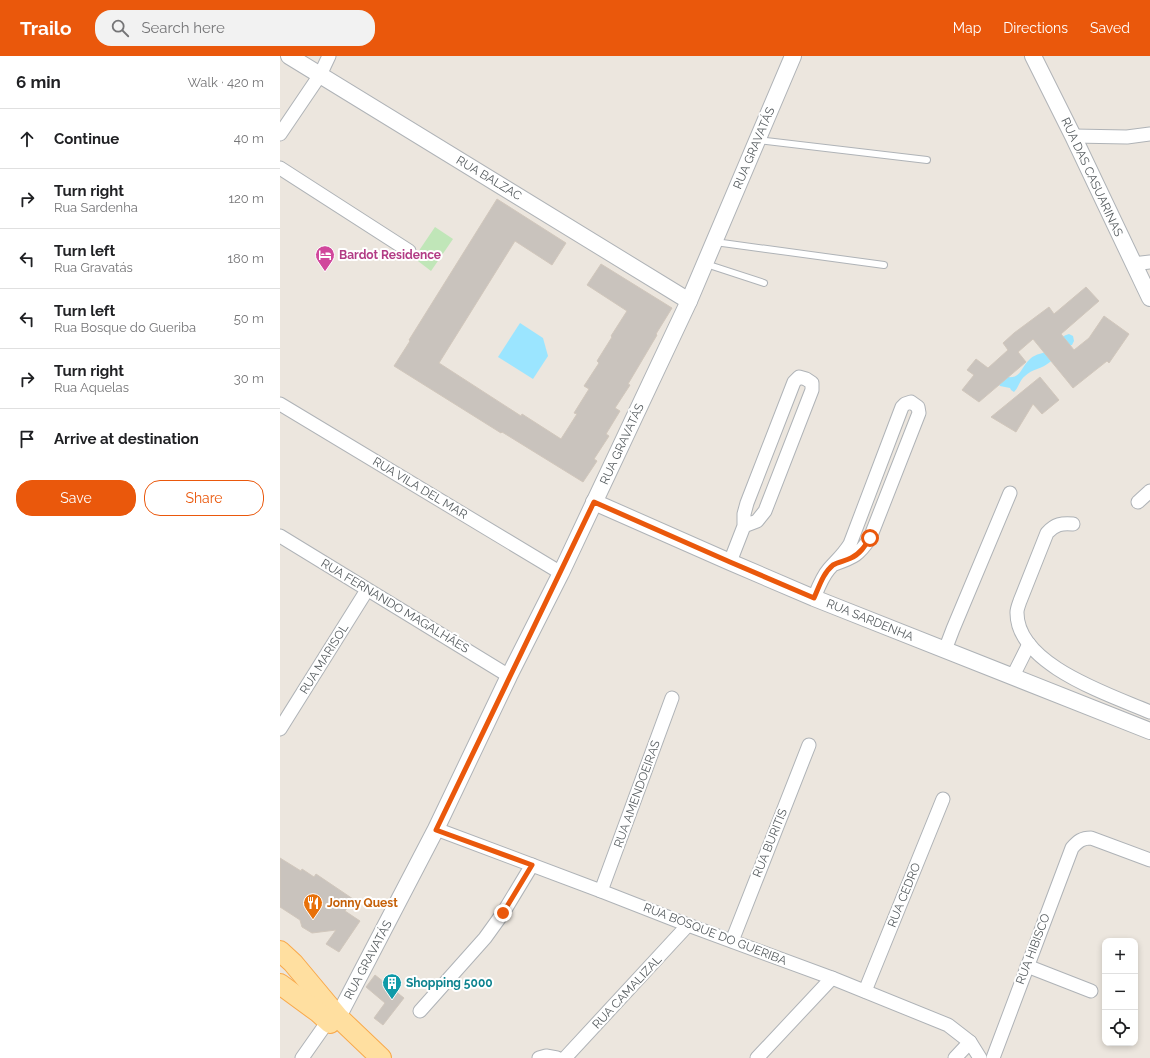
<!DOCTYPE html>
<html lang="en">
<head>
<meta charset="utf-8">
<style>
	:root { --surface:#fff; --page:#f2f2f2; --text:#202124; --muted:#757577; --line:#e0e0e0; --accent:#ea580c }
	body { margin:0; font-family:Raleway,sans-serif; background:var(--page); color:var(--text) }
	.controls { position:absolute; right:12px; bottom:12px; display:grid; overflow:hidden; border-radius:8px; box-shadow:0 2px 6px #0003 }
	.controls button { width:36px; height:36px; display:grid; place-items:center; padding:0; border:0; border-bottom:1px solid var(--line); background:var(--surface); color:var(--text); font:20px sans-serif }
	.stop { position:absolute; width:12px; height:12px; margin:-9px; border:3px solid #ea580c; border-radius:50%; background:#fff }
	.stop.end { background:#ea580c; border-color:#fff; box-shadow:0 1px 4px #0008 }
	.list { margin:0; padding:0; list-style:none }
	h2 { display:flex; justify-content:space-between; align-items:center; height:52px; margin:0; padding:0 16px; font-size:17px }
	h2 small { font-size:13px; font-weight:400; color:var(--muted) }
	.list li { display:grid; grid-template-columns:26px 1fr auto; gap:12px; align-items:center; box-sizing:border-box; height:60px; padding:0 16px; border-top:1px solid var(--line) }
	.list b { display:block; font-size:15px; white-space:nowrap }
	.list p { margin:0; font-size:13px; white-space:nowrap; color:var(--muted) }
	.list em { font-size:13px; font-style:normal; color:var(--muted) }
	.actions { display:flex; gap:8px; padding:12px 16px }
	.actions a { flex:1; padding:9px 0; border:1px solid var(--accent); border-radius:16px; text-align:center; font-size:14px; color:var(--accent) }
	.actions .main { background:var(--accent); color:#fff }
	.icon { flex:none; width:22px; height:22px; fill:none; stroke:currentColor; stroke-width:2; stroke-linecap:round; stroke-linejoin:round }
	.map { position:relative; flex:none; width:870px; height:1002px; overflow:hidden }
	header { display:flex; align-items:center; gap:24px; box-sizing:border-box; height:56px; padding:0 20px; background:var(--accent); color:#fff }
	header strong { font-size:19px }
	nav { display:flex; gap:22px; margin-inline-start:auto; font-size:14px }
	.search { width:280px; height:36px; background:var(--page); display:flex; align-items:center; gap:10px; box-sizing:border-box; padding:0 14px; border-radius:16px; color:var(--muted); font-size:15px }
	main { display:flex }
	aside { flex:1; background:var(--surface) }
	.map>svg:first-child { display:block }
	.green { fill:#c0e6b8 }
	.water { fill:#9be5ff }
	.building { fill:#c9c3bd; stroke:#d1c7bc }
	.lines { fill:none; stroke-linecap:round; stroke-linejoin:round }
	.service-casing { stroke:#afb3b7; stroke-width:8 }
	.minor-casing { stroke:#afb3b7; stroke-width:15 }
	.tertiary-casing { stroke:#afb3b7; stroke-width:18 }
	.primary-casing { stroke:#f9a94a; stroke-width:22 }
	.service { stroke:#fff; stroke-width:6 }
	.minor { stroke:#fff; stroke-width:13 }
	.tertiary { stroke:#fff; stroke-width:16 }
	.primary { stroke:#ffdfa0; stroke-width:20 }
	.route { stroke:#ea580c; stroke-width:5 }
	.labels { text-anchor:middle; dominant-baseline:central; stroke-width:4; stroke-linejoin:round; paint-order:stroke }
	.street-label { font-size:12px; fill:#575d60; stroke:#fff }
	.hotel-label { font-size:12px; font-weight:bold; fill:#b23c85; stroke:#fff; text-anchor:start }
	.food-label { font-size:12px; font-weight:bold; fill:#c56008; stroke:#fff; text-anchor:start }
	.culture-label { font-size:12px; font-weight:bold; fill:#0d838f; stroke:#fff; text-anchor:start }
</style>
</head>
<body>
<header>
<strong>Trailo</strong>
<div class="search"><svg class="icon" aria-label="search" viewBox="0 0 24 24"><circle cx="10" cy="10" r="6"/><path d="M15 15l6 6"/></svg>Search here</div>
<nav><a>Map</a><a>Directions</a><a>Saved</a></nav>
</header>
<main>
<aside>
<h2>6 min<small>Walk · 420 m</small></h2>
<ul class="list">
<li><svg class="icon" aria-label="ahead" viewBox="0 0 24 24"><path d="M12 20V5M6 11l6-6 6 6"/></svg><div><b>Continue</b></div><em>40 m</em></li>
<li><svg class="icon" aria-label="right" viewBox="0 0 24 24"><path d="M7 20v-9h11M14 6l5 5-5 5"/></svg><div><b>Turn right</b><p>Rua Sardenha</p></div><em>120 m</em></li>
<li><svg class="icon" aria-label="left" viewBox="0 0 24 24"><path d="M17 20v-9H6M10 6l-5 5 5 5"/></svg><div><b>Turn left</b><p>Rua Gravatás</p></div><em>180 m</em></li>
<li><svg class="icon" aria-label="left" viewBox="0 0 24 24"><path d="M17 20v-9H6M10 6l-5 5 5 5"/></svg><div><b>Turn left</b><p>Rua Bosque do Gueriba</p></div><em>50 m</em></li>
<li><svg class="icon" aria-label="right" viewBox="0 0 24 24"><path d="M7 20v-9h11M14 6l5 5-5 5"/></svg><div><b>Turn right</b><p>Rua Aquelas</p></div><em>30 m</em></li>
<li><svg class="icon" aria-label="arrive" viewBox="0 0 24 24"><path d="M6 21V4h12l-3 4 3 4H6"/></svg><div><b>Arrive at destination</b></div></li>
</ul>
<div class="actions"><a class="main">Save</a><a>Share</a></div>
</aside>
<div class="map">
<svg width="870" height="1002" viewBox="0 0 870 1002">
	<rect width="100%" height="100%" fill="#ece6de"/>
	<polygon class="green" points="155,171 173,183 151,215 134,202"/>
	<g class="water">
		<polygon points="240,267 263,282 268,300 253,323 218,301"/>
		<path d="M789,278L793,280L794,285L792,289C780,291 778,300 770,306C762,313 752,313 745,320C739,325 739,331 734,336L731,334L730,332L720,330L717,326L722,320C742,325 739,313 750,303C756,297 764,298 770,294C778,288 778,281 789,278Z"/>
	</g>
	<g class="building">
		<polygon points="217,143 286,187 272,209 235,185 159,307 241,360 242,358 281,383 297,358 294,357 309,333 304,330 319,307 317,305 332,281 331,280 347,255 307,229 321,208 392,252 376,278 377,279 348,328 350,329 335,352 340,355 326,378 329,380 314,403 317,405 303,426 222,376 221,377 114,310 130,285 129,284"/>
		<polygon points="806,231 819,245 781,278 794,294 809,282 824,260 849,278 829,307 827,305 793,332 753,283 738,296 746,306 699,346 682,334 694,319 687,314 696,303 708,312 728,294 723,287 734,277 769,251 774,258"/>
		<polygon points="760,321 779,344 762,358 753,348 736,376 711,361"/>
		<polygon points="0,802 21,815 22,813 34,821 36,818 73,843 65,855 80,865 59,896 46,888 56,874 32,877 22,871 20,864 0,851"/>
		<polygon points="95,919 124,942 103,969 94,962 105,947 86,931"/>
	</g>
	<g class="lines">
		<g class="service-casing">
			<g id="service">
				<polyline points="477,84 647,104"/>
				<polyline points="435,186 604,209"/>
				<polyline points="426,208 484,227"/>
			</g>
		</g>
		<g class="minor-casing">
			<g id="minor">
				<polyline points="0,78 40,19 49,0"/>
				<polyline points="793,80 847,81 870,78"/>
				<polyline points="0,112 129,195"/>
				<polyline points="853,208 870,206"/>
				<polyline points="0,348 281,517"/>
				<polyline points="858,446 870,435"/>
				<path d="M793,468C782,467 775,468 767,477L740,545C739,548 737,553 737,556C736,609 831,639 870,656"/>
				<polyline points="0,480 229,620"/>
				<polyline points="450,506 464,470 464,458 467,447 514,326 519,321 526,323 532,327 532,334 485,455 477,465 464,470"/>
				<path d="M534,542C538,532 542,521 549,513C557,504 563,499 570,488L622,351L625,348L631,346L638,351L639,357L590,482C579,499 574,501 555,508"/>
				<polyline points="665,594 673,573 730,437"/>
				<polyline points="733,620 749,588"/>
				<polyline points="0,673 87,534"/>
				<polyline points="156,773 321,835 408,869 552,922 668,969 690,986 700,1002"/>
				<polyline points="321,835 392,642"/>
				<polyline points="452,885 529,689"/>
				<polyline points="747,910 811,935"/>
				<polyline points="585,935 663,743"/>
				<polyline points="140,955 205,882 223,857 252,809"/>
				<polyline points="22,1002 48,965"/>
				<polyline points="259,1002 266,1000 277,1002"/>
				<polyline points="285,1002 408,869"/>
				<polyline points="477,1002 552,922"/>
				<polyline points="675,1002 690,986"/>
				<path d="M713,1002L792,792C798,785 802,782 811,782L870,804"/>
			</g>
		</g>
		<g class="tertiary-casing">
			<g id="tertiary">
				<polyline points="9,0 409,245"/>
				<polyline points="753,0 793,80 870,242"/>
				<polyline points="314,446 450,506 534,542 870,675"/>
				<polyline points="58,961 156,773 229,620 281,517 409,245 513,0"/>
			</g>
		</g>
		<g class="primary-casing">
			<g id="primary">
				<polyline points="0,895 13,907 58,961 101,1002"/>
				<polyline points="0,928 38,956 50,967"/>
			</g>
		</g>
		<use href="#service" class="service"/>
		<use href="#minor" class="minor"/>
		<use href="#tertiary" class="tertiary"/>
		<use href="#primary" class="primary"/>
	</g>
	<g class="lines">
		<path class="route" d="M223,857L252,809L156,774L314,446L450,506L534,542C539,531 543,517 553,509C558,506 565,505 571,502C580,498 585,490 590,482"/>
	</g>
	<defs>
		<g id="hotel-pin" transform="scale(1)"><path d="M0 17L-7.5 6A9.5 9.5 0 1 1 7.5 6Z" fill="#d1479c" stroke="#fff"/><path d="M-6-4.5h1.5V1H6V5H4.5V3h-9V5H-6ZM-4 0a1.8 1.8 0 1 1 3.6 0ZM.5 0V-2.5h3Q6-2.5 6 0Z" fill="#fff"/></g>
		<g id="restaurant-pin" transform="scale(1)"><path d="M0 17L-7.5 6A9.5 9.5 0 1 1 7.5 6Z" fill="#e8710a" stroke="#fff"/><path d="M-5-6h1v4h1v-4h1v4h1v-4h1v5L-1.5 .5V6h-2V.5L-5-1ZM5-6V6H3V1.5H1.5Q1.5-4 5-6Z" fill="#fff"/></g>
		<g id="building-pin" transform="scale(1)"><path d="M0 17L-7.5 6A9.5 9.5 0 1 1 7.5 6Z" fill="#0f9aa8" stroke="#fff"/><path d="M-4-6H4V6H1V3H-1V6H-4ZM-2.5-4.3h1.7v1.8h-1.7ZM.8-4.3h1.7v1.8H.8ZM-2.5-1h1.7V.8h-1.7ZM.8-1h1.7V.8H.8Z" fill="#fff"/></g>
	</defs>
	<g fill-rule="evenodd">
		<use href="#hotel-pin" x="45" y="199"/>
		<use href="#restaurant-pin" x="33" y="847"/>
		<use href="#building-pin" x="112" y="927"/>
	</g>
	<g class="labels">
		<g class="street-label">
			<text transform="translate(474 92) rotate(-67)">RUA GRAVATÁS</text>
			<text transform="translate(812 121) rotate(65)">RUA DAS CASUARINAS</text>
			<text transform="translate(209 122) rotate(31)">RUA BALZAC</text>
			<text transform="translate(342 388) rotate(-65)">RUA GRAVATÁS</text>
			<text transform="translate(140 432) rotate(31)">RUA VILA DEL MAR</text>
			<text transform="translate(115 550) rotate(31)">RUA FERNANDO MAGALHÃES</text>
			<text transform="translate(590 564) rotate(22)">RUA SARDENHA</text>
			<text transform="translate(44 603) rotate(-58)">RUA MARISOL</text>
			<text transform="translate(357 738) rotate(-70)">RUA AMENDOEIRAS</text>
			<text transform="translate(490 787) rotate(-68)">RUA BURITIS</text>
			<text transform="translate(624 839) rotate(-68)">RUA CEDRO</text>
			<text transform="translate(435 878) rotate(21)">RUA BOSQUE DO GUERIBA</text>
			<text transform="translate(753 893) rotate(-69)">RUA HIBISCO</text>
			<text transform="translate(88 904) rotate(-62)">RUA GRAVATÁS</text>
			<text transform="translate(347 936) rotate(-47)">RUA CAMALIZAL</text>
		</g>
		<g class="hotel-label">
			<text x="59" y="199">Bardot Residence</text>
		</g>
		<g class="food-label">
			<text x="47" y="847">Jonny Quest</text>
		</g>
		<g class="culture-label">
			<text x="126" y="927">Shopping 5000</text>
		</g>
	</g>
</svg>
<div class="controls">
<button>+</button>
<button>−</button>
<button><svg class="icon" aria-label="locate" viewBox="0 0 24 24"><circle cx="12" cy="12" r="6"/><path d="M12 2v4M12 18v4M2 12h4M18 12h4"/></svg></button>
</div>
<div class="stop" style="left:590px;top:482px"></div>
<div class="stop end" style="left:223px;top:857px"></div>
</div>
</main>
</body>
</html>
